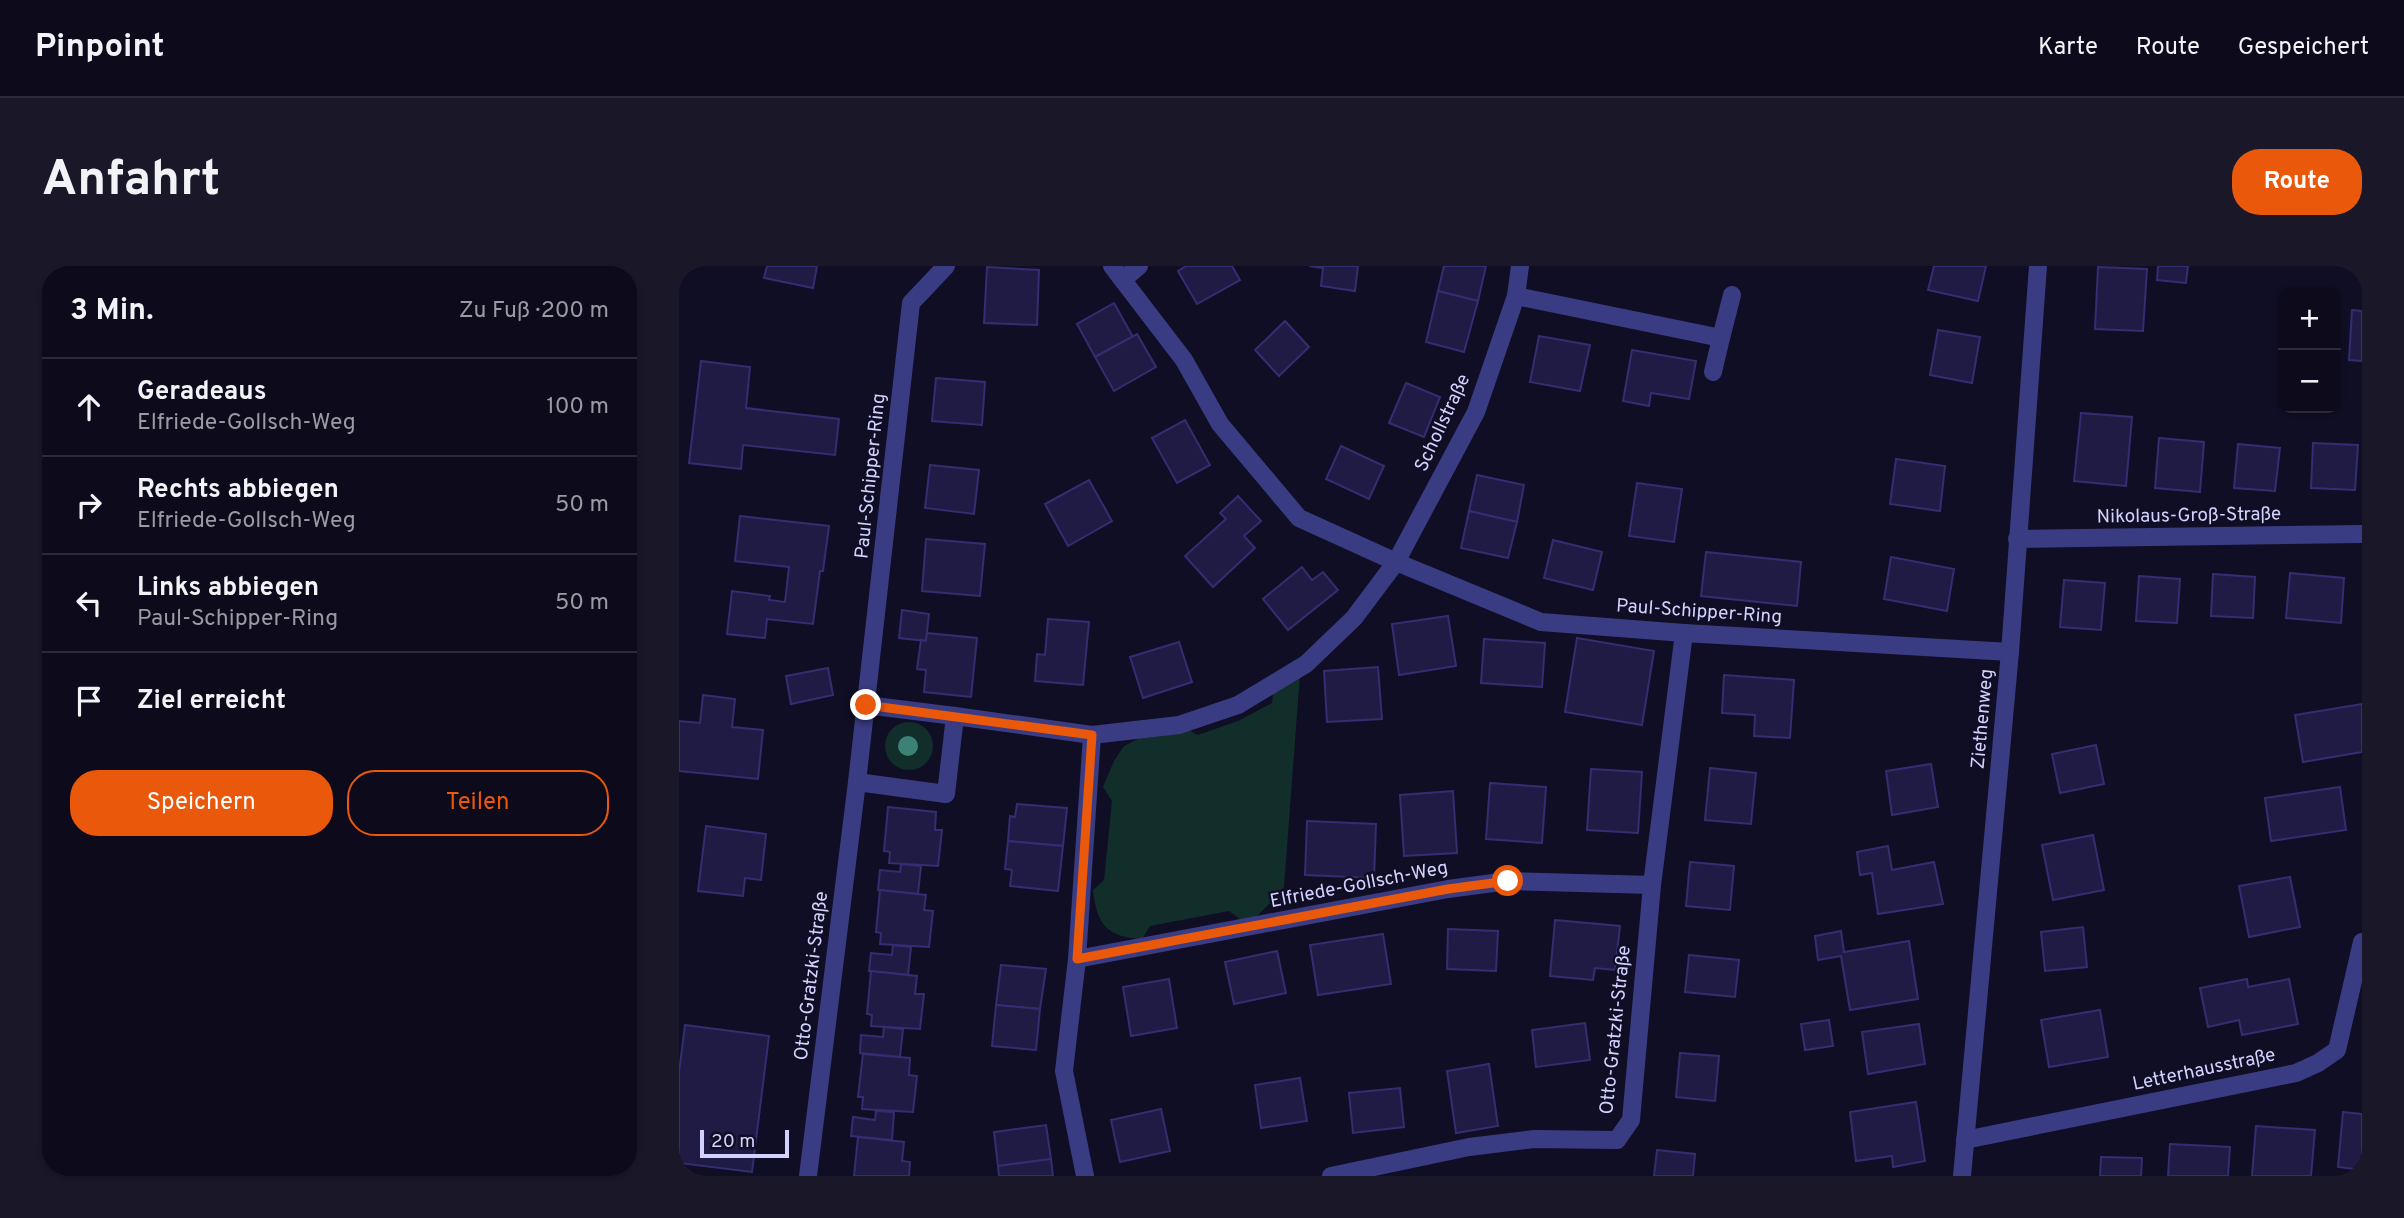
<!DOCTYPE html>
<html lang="de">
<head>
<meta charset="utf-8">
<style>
	:root { --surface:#0c0a1b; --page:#1a1828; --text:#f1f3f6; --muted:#9a9aa3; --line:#2c2b3a; --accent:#ea580c }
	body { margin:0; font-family:Overpass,sans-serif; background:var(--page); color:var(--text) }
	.controls { position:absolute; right:21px; top:21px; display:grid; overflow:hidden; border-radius:14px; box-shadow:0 2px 5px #0004 }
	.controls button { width:63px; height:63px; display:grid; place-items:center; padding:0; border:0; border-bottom:2px solid var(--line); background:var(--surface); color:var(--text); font:35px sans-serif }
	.scale { position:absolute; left:21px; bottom:18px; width:89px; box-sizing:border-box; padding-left:7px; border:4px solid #d3d2ff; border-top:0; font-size:19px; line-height:24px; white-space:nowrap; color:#d3d2ff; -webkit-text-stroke:5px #100e24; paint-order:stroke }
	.stop { position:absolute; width:21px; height:21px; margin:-16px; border:5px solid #ea580c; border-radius:50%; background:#fff }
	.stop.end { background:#ea580c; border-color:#fff; box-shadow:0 2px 7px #0008 }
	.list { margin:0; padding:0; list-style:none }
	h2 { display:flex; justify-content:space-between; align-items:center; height:91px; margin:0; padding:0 28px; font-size:30px }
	h2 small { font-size:23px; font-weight:400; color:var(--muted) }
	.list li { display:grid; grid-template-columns:46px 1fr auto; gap:21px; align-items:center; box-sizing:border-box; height:98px; padding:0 28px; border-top:2px solid var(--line) }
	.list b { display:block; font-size:26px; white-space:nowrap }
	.list p { margin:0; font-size:23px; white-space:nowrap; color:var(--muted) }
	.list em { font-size:23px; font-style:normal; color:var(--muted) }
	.actions { display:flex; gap:14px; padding:21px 28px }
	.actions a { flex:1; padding:16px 0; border:2px solid var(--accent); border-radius:28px; text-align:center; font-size:24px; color:var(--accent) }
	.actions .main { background:var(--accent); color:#fff }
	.icon { flex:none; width:38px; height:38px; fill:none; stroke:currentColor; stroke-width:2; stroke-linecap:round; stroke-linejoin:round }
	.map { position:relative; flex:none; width:1683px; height:910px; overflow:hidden; border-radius:28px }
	header { display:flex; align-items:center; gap:42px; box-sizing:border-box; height:98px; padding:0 35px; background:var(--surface); border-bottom:2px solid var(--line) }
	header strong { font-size:33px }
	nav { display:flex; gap:38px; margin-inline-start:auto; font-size:24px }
	.intro { display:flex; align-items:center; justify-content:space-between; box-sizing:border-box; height:168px; padding:0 42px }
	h1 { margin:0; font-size:49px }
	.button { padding:18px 32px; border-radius:28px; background:var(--accent); color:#fff; font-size:24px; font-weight:700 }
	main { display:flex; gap:42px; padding:0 42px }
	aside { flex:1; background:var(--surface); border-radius:28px; box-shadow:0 2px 5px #0004 }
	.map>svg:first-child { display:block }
	.green { fill:#112e2b }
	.building { fill:#201b45; stroke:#352d71; stroke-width:2 }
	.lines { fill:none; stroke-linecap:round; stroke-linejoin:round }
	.service { stroke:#3a3c83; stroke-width:18 }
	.minor { stroke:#3a3c83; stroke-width:18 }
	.tree { fill:#3b8174 }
	.route { stroke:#ea580c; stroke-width:9 }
	.labels { text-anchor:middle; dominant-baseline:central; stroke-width:5; stroke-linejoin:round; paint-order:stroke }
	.street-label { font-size:19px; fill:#d3d2ff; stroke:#100e24 }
</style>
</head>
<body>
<header>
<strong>Pinpoint</strong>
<nav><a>Karte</a><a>Route</a><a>Gespeichert</a></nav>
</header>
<div class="intro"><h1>Anfahrt</h1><a class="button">Route</a></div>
<main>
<aside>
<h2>3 Min.<small>Zu Fuß · 200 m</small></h2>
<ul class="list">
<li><svg class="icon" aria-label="ahead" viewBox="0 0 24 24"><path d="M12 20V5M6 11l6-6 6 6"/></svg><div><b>Geradeaus</b><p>Elfriede-Gollsch-Weg</p></div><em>100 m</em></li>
<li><svg class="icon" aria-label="right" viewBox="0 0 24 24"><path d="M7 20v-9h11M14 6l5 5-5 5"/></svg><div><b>Rechts abbiegen</b><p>Elfriede-Gollsch-Weg</p></div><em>50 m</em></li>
<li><svg class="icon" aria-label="left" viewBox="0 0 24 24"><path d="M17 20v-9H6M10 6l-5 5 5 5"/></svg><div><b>Links abbiegen</b><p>Paul-Schipper-Ring</p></div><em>50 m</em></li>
<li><svg class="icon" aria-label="arrive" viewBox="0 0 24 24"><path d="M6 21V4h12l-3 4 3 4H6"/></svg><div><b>Ziel erreicht</b></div></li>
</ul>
<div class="actions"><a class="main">Speichern</a><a>Teilen</a></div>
</aside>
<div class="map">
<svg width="1683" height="910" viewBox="0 0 1683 910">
	<rect width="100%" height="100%" fill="#100e24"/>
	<g class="green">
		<path d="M621,408L604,635L590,638L578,650L562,654L550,645L471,660L463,673C427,671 418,658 414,624L425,614L433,535L424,521L435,495L445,480L463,471L506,462L519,469L559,455L593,437L594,427Z"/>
		<circle cx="230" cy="480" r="24"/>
	</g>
	<g class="building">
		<polygon points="88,0 138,0 134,22 85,12"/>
		<polygon points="507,0 553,0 561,14 518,38 499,5"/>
		<polygon points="630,0 679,0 676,25 642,20 644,2"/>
		<polygon points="765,0 807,0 799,35 759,25"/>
		<polygon points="1255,0 1307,0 1299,35 1249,24"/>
		<polygon points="1479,0 1509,0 1507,17 1478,14"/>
		<polygon points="308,1 360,4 358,59 305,57"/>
		<polygon points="1419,1 1468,3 1464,65 1416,63"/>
		<polygon points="759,25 799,35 785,86 747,76"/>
		<polygon points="435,37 454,71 416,91 398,58"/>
		<polygon points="1673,44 1683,45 1683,95 1670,94"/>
		<polygon points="606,55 630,81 600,110 576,84"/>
		<polygon points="1259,64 1301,71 1293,117 1251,109"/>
		<polygon points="458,68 477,101 435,125 416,91"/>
		<polygon points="860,70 911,79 901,125 851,116"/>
		<polygon points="953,84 1017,95 1010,133 972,127 970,140 944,135"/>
		<polygon points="22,95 71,101 67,142 160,153 156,189 64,179 62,203 10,197"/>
		<polygon points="257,112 306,116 303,159 253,155"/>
		<polygon points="727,117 761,131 745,171 710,157"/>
		<polygon points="1402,147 1453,151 1447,220 1395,215"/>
		<polygon points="506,154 531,199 498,217 473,172"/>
		<polygon points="1480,172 1525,176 1521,226 1476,222"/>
		<polygon points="1634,177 1679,179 1676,224 1632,222"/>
		<polygon points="1559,178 1601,182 1596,225 1555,222"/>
		<polygon points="662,180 705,200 690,233 647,213"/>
		<polygon points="1217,193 1266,200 1261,245 1211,238"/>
		<polygon points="251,199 300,204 295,248 246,242"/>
		<polygon points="798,209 845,219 838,256 790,245"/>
		<polygon points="410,214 433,255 389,280 366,238"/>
		<polygon points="958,217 1003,223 995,276 950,270"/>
		<polygon points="559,230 582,255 565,270 576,282 534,321 506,290 547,253 541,247"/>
		<polygon points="790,245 838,256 829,292 782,282"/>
		<polygon points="61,250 150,260 144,305 141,305 134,358 88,353 86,372 48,368 53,325 91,330 90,334 106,336 110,301 56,295"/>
		<polygon points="247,273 306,278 301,330 243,325"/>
		<polygon points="874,274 923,286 914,324 865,312"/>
		<polygon points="1027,286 1122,296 1118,340 1022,330"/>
		<polygon points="1212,291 1275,303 1268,345 1205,333"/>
		<polygon points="623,301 633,314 644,306 659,324 609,364 584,333"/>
		<polygon points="1611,307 1665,312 1662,357 1607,352"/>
		<polygon points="1534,308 1576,311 1574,352 1532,350"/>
		<polygon points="1460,310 1501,313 1498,357 1457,355"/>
		<polygon points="1385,314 1426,317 1422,364 1381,361"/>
		<polygon points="223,344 250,348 247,375 220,372"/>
		<polygon points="769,350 777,400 720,409 713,358"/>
		<polygon points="369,353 410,356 404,419 356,415 358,388 366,389"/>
		<polygon points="248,367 298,372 292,431 245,426 247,404 238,403 242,374 247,375"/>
		<polygon points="898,372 975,385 963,459 886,446"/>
		<polygon points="805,373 866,377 863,421 802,417"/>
		<polygon points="500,376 513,416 464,432 451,391"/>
		<polygon points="699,401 703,453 648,456 645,405"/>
		<polygon points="149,402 154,429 112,438 107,410"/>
		<polygon points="1045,409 1115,414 1111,472 1075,470 1076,449 1043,447"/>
		<polygon points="24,429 56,433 53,461 84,464 79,513 0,505 0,455 21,457"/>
		<polygon points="1683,438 1683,486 1624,496 1616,449"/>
		<polygon points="1417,479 1425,518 1381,527 1373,488"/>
		<polygon points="1252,498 1259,541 1213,549 1207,505"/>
		<polygon points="1031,502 1077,507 1072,558 1026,554"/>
		<polygon points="912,503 963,506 959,567 908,564"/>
		<polygon points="811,517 867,521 863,577 807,573"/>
		<polygon points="1661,521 1667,564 1592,575 1586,532"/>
		<polygon points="774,525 778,587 725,590 721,529"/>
		<polygon points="338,538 388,542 384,580 329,575 331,550 336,551"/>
		<polygon points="209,541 257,546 256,564 263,564 259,600 210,597 211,586 205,585"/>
		<polygon points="628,555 697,558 695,612 626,609"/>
		<polygon points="27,560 87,568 82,614 66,612 64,630 19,625"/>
		<polygon points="1414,569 1425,624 1374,634 1363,579"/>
		<polygon points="329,575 384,580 379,625 331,620 333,604 326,603"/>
		<polygon points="1209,580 1213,604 1255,596 1264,638 1199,648 1193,607 1181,609 1178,586"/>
		<polygon points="1011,596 1055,600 1051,644 1007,640"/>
		<polygon points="222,598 242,600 239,628 199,624 201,604 221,606"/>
		<polygon points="1611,611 1621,661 1570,671 1560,620"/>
		<polygon points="201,624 247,629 245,644 254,645 250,681 201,678 202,667 197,666"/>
		<polygon points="876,654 941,660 936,704 916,702 914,714 871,710"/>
		<polygon points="1404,661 1408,701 1366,705 1362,666"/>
		<polygon points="769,663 819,665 817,705 768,703"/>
		<polygon points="1162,665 1165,686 1230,675 1239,733 1171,744 1162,690 1139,694 1136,670"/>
		<polygon points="704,668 712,718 639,729 631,679"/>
		<polygon points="214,679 232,681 229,709 190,705 192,687 213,689"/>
		<polygon points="598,685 607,727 555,738 546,696"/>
		<polygon points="1010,689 1060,694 1056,731 1006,726"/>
		<polygon points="322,699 367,703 361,743 317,739"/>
		<polygon points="192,705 238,710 236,728 245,728 241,763 192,760 193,749 188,748"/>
		<polygon points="490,713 498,762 452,770 444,721"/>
		<polygon points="1568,713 1569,721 1610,713 1619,758 1563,769 1560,754 1529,761 1521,722"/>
		<polygon points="317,739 361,743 357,784 313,780"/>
		<polygon points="1421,744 1429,791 1370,801 1362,754"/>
		<polygon points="1150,754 1154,780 1126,784 1122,758"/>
		<polygon points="906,757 911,794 857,801 853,764"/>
		<polygon points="1240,758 1246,798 1189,808 1183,766"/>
		<polygon points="6,759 90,770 73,906 0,897 0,806"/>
		<polygon points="205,761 224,763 221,791 181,787 182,769 204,771"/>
		<polygon points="1001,787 1040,790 1036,835 997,831"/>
		<polygon points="184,788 231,792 230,809 238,810 234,846 183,843 184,831 179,831"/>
		<polygon points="810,798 819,860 777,867 768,805"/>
		<polygon points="621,812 628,855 582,862 576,819"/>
		<polygon points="721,822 725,861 674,867 670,827"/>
		<polygon points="1237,836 1246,895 1214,901 1213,890 1177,895 1171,846"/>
		<polygon points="482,843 491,885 441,896 432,854"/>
		<polygon points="197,845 215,846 213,874 172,870 174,851 196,854"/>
		<polygon points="1664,846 1683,848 1683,904 1659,901"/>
		<polygon points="367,859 372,893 319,900 315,866"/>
		<polygon points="1577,860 1636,864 1632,910 1573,910"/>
		<polygon points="179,871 225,876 223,895 231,896 230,910 175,910"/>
		<polygon points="1491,878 1551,881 1549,910 1489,910"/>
		<polygon points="978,884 1016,888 1014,910 975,910"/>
		<polygon points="1422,891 1463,892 1462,910 1421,910"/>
		<polygon points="372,893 374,910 320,910 319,900"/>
	</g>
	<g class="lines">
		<polyline class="service" points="445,13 460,0"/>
		<g class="minor">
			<polyline points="433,0 505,94 541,158 620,252 717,296 862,356 1005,367 1331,386"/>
			<polyline points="837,30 1042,72 1034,106"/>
			<polyline points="1042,72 1053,29"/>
			<polyline points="1338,273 1683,268"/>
			<polyline points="187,439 276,450 267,528 178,516 232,37 267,0"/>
			<polyline points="276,450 413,469 500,459 559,439 627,398 675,352 717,296 797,146 837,30 841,0"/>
			<polyline points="398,693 769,623 829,615 973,619"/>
			<polyline points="1286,874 1617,807 1639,797 1658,784 1683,676"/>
			<polyline points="129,910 178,516"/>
			<polyline points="406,910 385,805 398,693 413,469"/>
			<polyline points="652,910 790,881 855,873 938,874 952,854 973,619 1005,367"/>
			<polyline points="1283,910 1331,386 1359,0"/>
		</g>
	</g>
	<circle class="tree" cx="229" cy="480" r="10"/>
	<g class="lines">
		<polyline class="route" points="187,439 413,469 398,693 769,623 829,615"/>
	</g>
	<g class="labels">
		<g class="street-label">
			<text transform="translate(764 157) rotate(-65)">Schollstraße</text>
			<text transform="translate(192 210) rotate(-84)">Paul-Schipper-Ring</text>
			<text transform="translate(1510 250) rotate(-1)">Nikolaus-Groß-Straße</text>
			<text transform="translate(1020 346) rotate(4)">Paul-Schipper-Ring</text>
			<text transform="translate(1304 453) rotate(-85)">Ziethenweg</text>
			<text transform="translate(680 619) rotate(-11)">Elfriede-Gollsch-Weg</text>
			<text transform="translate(133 710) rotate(-83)">Otto-Gratzki-Straße</text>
			<text transform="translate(937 764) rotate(-84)">Otto-Gratzki-Straße</text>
			<text transform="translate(1525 804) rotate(-12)">Letterhausstraße</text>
		</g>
	</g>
</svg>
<div class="controls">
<button>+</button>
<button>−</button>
</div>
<div class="scale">20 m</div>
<div class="stop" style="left:829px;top:615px"></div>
<div class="stop end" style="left:187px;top:439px"></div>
</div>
</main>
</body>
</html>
